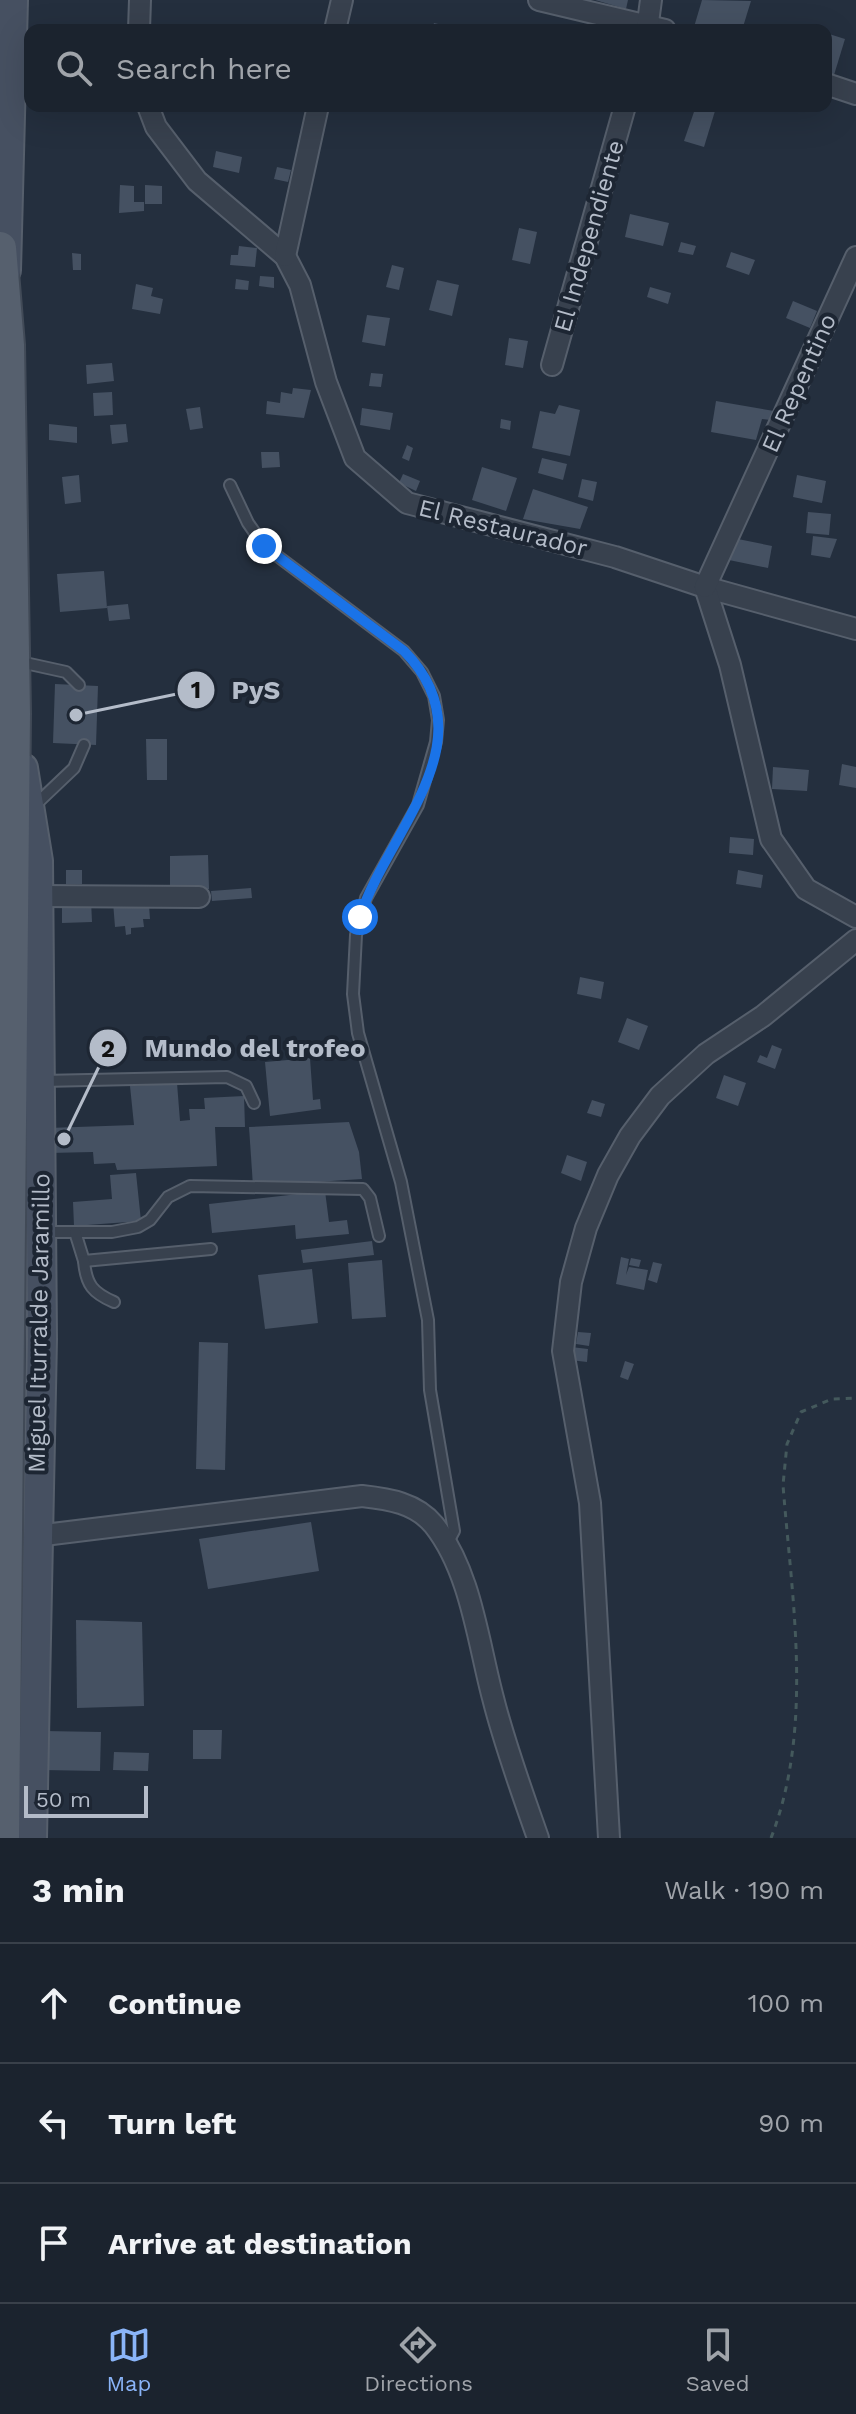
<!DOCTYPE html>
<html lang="en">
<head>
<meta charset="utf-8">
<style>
	:root { --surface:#1b232e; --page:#242b36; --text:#f1f3f6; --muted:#a0a4aa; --line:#39404a; --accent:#8ab4f8 }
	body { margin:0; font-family:"Work Sans",sans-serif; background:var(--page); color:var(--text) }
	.scale { position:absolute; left:24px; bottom:20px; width:124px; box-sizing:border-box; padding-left:8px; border:4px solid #b4bcc9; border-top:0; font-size:22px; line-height:28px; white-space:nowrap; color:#b4bcc9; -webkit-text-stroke:6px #1d2633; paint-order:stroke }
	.stop { position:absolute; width:24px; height:24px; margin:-18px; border:6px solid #1a73e8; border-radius:50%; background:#fff }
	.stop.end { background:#1a73e8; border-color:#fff; box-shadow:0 2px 8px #0008 }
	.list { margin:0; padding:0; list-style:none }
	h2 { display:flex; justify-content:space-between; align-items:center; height:104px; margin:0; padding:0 32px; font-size:34px }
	h2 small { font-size:26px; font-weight:400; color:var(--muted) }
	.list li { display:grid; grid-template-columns:52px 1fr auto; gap:24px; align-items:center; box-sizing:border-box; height:120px; padding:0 32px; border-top:2px solid var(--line) }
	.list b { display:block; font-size:30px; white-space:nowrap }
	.list em { font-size:26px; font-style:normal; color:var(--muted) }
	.icon { flex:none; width:44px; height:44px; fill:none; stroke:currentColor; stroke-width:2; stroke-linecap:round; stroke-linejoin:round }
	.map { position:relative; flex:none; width:856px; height:1838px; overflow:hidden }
	.search { position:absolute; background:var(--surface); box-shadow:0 8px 32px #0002; left:24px; right:24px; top:24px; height:88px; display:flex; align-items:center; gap:20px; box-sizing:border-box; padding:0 28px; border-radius:16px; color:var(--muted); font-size:30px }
	.sheet { height:464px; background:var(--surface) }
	nav { display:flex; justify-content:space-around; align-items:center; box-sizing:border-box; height:112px; border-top:2px solid var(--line); background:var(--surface); font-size:22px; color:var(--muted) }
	nav a { display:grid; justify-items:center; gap:4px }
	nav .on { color:var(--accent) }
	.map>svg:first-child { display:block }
	.building { fill:#455162 }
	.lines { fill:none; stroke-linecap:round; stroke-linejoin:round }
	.lane-casing { stroke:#565f6c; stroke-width:14 }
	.street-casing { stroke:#565f6c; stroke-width:24 }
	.secondary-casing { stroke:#565f6c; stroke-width:32 }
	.primary-casing { stroke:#414a57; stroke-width:36 }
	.path { stroke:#44595c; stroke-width:3; stroke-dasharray:6 6; stroke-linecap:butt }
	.lane { stroke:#38414e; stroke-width:10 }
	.street { stroke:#38414e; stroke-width:20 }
	.secondary { stroke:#465061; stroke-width:28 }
	.primary { stroke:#56606e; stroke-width:32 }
	.route { stroke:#1a73e8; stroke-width:10 }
	.labels { text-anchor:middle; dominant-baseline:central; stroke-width:8; stroke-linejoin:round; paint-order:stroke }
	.street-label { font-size:24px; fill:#b4bcc9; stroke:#1d2633 }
	.leader { fill:none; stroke:#b4bcc9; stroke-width:3 }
	.callout-dot { fill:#b4bcc9; stroke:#1d2633; stroke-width:3 }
	.mark-label { font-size:24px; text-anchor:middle; font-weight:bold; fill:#111 }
	.callout-label { font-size:26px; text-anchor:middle; font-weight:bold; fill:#b4bcc9; stroke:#1d2633; stroke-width:8; stroke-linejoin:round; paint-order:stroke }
</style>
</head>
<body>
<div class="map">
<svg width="856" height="1838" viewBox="0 0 856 1838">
	<rect width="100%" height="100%" fill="#242f3e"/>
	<g class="building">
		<polygon points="595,0 628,0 626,9"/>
		<polygon points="702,0 751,1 742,30 694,27"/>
		<polygon points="434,23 459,29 459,30 432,30"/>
		<polygon points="826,33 845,39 834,75 826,72"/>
		<polygon points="696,106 715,111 704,147 684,141"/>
		<polygon points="216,151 242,157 239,173 213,167"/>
		<polygon points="277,167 291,170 288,182 274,179"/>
		<polygon points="120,185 134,186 134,202 144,202 144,211 119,213"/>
		<polygon points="145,185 162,186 162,204 145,204"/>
		<polygon points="630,214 669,223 663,246 625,237"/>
		<polygon points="519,228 537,232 530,264 512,260"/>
		<polygon points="681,242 696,246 693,255 678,252"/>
		<polygon points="239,246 257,248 255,267 230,265 231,255 238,255"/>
		<polygon points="731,252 755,260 749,275 726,267"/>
		<polygon points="72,253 81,254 81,270 73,270"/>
		<polygon points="392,265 404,268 399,290 386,287"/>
		<polygon points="260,276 274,277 274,288 259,286"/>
		<polygon points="236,279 249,281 248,290 235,289"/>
		<polygon points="437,280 459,285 452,316 429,310"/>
		<polygon points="136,284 153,288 151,296 163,299 160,314 132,309"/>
		<polygon points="650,287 671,293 668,304 647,297"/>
		<polygon points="793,301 817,311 810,328 786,318"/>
		<polygon points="367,315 390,318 385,346 362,342"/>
		<polygon points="509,338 528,341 523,368 505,365"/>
		<polygon points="112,363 114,381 87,384 86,365"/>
		<polygon points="371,373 383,374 381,387 369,386"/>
		<polygon points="293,388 311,390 304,418 266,414 267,401 280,403 281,392 292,394"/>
		<polygon points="112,392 113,415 94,416 93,393"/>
		<polygon points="716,401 774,411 771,420 762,419 756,440 711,432"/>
		<polygon points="559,405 580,410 570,456 532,448 540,411 555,414"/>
		<polygon points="200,407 203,428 190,430 186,409"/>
		<polygon points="362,408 393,413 390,430 360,425"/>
		<polygon points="501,419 511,421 510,430 500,428"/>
		<polygon points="49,424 77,427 77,443 49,440"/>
		<polygon points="126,424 128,442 112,444 110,425"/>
		<polygon points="407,445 413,448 409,461 402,458"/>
		<polygon points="261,452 279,452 280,467 262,468"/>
		<polygon points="542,458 567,464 563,480 538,473"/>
		<polygon points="482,467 517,478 506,511 472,500"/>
		<polygon points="403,474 420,481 416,491 399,483"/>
		<polygon points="79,475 81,502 65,504 62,477"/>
		<polygon points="797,475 826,481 822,503 793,497"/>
		<polygon points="582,479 597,482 593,501 578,497"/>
		<polygon points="533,489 588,507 580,529 523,519"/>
		<polygon points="808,512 831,514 829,535 806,533"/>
		<polygon points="813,536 837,539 830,558 811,555"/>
		<polygon points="738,539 772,546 768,568 729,560"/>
		<polygon points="104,571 107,608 60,612 57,574"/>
		<polygon points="128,604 130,619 109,621 107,606"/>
		<polygon points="55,684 98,686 96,745 53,743"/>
		<polygon points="146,739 167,739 167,780 147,780"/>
		<polygon points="842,764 856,767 856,788 839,785"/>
		<polygon points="773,767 809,770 807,791 772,789"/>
		<polygon points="730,837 754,839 753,855 729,853"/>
		<polygon points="208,855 209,889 170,890 170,856"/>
		<rect x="66" y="870" width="16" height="14"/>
		<polygon points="738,870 763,875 761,888 736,884"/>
		<polygon points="251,888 252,898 212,901 211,891"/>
		<polygon points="62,900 91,900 92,922 62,923"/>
		<polygon points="113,902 149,905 150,919 143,919 144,927 131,928 131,934 126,935 125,926 115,927"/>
		<polygon points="580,977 604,982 601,999 577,994"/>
		<polygon points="627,1018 648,1026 639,1050 618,1042"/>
		<polygon points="772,1045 782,1049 775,1069 757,1062 760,1055 767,1058"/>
		<polygon points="310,1058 313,1100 320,1099 321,1109 270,1116 265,1062"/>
		<polygon points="724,1075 746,1083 738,1106 716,1098"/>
		<polygon points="177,1083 180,1121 190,1120 189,1109 205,1109 204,1098 244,1096 245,1127 215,1127 217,1166 117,1170 115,1163 94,1164 93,1152 49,1153 48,1128 134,1125 130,1086"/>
		<polygon points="592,1100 605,1104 601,1117 587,1113"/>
		<polygon points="349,1122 359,1152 362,1179 253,1186 249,1127"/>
		<polygon points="567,1155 587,1162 581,1181 561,1173"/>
		<polygon points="136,1173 141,1221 74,1226 73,1202 112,1199 110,1175"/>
		<polygon points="325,1191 329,1222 347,1220 349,1234 296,1239 295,1225 212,1233 209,1204"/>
		<polygon points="372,1241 374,1255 303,1263 301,1250"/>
		<polygon points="621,1257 629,1259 626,1275 629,1267 648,1270 644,1290 616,1284"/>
		<polygon points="631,1258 641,1260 639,1267 629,1265"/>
		<polygon points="382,1260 386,1317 352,1319 348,1263"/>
		<polygon points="653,1262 662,1264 657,1283 648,1280"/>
		<polygon points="312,1269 318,1323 265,1329 258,1275"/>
		<polygon points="578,1332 591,1333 589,1346 576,1344"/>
		<polygon points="199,1342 228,1343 225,1470 196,1469"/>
		<polygon points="571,1347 588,1349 587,1362 570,1360"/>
		<polygon points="625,1361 634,1364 628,1380 620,1377"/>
		<polygon points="311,1522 319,1571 208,1589 199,1539"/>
		<polygon points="76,1620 142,1622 144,1706 77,1708"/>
		<polygon points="193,1730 222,1730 221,1759 193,1759"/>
		<polygon points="44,1731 101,1732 100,1771 43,1770"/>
		<polygon points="114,1752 149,1753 148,1771 113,1770"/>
	</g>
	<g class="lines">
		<g class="lane-casing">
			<g id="lane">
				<polyline points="230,485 248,523 264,546 404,651 422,672 434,696 438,720 436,742 418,805 366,898 356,935 353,994 358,1033 401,1182 428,1320 430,1390 454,1531 447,1544"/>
				<polyline points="16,661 66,672 79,685"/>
				<polyline points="34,806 74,768 84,745"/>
				<polyline points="42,1081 227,1077 246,1086 254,1103"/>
				<polyline points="43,1232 112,1232 138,1227 150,1220 168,1197 190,1186 363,1189 370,1198 379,1236"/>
				<polyline points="75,1232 84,1261 211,1249"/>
				<path d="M84,1261C86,1285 93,1293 114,1302"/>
			</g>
		</g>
		<g class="street-casing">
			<g id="street">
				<polyline points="539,0 665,30"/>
				<polyline points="139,30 140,0"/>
				<polyline points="335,30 342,0"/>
				<polyline points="647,30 651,0"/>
				<polyline points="826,84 856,94"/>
				<polyline points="148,106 156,127 197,181 285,256 300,285 326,382 355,458 407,503 615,557 705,587 856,629"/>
				<polyline points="285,256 318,106"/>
				<polyline points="552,365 625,106"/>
				<polyline points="705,587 730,665 771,839 806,889 856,917"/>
				<polyline points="705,587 856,257"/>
				<polyline points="38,896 199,897"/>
				<path d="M36,1536L362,1496C389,1499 416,1503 434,1525C471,1572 478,1642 493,1698C505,1746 522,1792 538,1838"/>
				<polyline points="609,1838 590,1503 563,1351 571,1282 586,1228 608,1175 630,1136 660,1096 706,1054 763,1016 856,940"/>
			</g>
		</g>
		<g class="secondary-casing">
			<g id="secondary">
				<polyline points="6,270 13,0"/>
				<polyline points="23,768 38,861 42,1339 32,1838"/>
			</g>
		</g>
		<g class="primary-casing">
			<polyline id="primary" points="0,248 8,345 14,714 3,1838"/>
		</g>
		<path class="path" d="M771,1838C814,1727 792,1601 783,1485L787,1444L801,1412L832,1399L856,1398"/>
		<use href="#lane" class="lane"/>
		<use href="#street" class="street"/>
		<use href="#secondary" class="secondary"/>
		<use href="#primary" class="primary"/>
	</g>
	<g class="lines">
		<path class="route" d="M264,546L404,651C492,740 387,831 360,917"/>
	</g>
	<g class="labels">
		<g class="street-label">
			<text transform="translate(589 236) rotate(-74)">El Independiente</text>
			<text transform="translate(799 383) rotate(-66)">El Repentino</text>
			<text transform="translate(503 528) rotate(14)">El Restaurador</text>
			<text transform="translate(39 1323) rotate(-89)">Miguel Iturralde Jaramillo</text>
		</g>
	</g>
	<path class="leader" d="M76 715L196 690M64 1139L108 1048"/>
	<g class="callout-dot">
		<circle cx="76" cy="715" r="8"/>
		<circle cx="64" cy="1139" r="8"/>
		<circle cx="196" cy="690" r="20"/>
		<circle cx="108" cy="1048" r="20"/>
	</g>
	<g class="mark-label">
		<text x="196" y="698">1</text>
		<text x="108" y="1057">2</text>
	</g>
	<g class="callout-label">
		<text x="256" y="699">PyS</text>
		<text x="255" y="1057">Mundo del trofeo</text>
	</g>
</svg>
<div class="scale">50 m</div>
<div class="stop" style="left:360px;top:917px"></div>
<div class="stop end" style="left:264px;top:546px"></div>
<div class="search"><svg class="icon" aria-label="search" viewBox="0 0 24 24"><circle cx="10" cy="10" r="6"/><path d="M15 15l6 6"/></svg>Search here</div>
</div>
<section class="sheet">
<h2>3 min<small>Walk · 190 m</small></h2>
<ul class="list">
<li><svg class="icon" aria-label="ahead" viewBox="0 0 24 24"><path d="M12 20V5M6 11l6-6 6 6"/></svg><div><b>Continue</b></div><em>100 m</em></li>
<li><svg class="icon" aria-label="left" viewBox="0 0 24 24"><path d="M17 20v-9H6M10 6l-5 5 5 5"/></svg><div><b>Turn left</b></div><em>90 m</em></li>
<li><svg class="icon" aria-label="arrive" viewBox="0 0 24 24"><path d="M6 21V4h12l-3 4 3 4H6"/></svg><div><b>Arrive at destination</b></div></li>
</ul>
</section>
<nav>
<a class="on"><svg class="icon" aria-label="map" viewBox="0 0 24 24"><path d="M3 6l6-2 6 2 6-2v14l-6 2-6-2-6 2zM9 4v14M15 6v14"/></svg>Map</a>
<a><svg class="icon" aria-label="directions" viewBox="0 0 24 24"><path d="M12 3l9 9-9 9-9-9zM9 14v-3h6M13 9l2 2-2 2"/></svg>Directions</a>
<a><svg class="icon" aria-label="saved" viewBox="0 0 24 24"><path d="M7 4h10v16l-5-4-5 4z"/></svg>Saved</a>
</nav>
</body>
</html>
